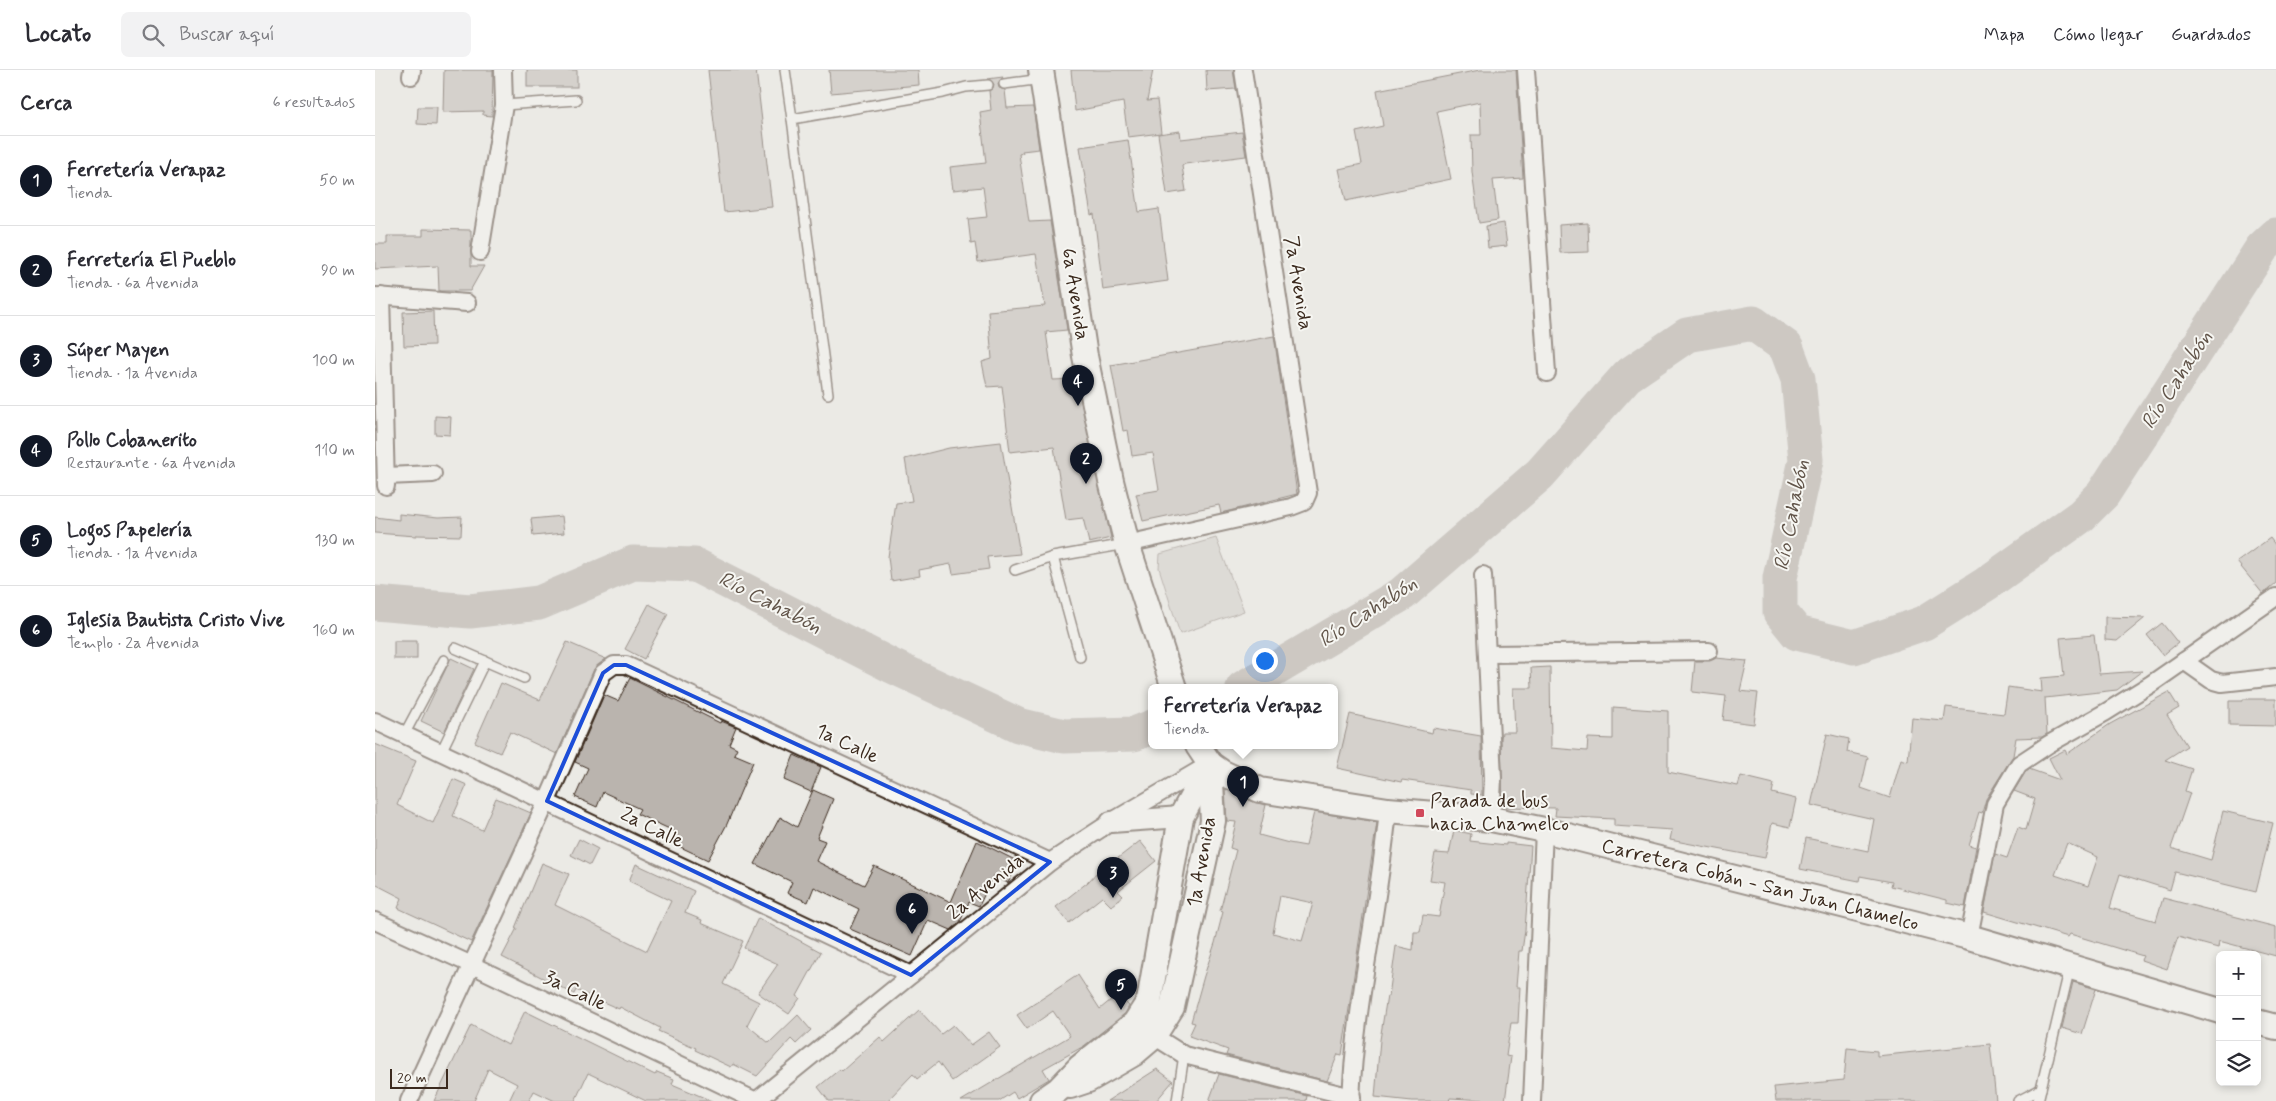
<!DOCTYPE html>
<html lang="es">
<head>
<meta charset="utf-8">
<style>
	:root { --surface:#fff; --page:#f2f2f3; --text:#2b2b33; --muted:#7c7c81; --line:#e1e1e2; --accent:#111827 }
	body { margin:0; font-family:Mynerve,sans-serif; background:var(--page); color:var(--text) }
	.controls { position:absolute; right:15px; bottom:15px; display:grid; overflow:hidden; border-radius:8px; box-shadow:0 2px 8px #0003 }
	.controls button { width:45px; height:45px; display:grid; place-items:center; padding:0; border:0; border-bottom:1px solid var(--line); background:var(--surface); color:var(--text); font:25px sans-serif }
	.scale { position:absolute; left:15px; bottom:12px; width:58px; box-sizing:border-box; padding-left:5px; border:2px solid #3b2a1e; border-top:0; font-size:14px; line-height:18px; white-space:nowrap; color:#3b2a1e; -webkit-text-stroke:4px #f6f6f2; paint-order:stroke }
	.you { position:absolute; left:889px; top:590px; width:18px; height:18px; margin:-12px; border:4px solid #fff; border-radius:50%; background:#1a73e8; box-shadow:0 0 0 8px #1a73e833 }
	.badge { display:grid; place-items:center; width:32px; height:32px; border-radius:50%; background:var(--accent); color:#fff; font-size:16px; font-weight:700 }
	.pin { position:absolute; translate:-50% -41px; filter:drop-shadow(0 1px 2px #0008) }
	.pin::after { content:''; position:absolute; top:26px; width:18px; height:15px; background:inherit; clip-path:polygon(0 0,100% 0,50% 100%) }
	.popup { position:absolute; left:773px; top:614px; width:190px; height:65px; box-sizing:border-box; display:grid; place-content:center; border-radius:8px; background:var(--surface); filter:drop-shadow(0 1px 4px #0005); font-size:16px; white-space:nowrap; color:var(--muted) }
	.popup b { font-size:19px; color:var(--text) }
	.popup::after { content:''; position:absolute; left:50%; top:100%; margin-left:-10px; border:10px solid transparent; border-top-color:var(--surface) }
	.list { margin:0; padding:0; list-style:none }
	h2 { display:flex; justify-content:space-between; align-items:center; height:65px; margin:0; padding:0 20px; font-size:21px }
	h2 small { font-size:16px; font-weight:400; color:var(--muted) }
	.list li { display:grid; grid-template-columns:32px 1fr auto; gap:15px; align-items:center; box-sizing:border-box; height:90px; padding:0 20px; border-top:1px solid var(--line) }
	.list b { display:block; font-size:19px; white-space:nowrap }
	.list p { margin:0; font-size:16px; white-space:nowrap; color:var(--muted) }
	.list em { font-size:16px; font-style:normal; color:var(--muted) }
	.icon { flex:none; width:28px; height:28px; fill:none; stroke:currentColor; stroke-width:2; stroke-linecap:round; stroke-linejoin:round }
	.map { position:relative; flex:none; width:1901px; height:1031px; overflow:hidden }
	header { display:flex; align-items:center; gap:30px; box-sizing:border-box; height:70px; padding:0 25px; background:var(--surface); border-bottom:1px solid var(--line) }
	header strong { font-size:24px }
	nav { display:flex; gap:28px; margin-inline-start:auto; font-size:18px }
	.search { width:350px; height:45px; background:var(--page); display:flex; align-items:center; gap:12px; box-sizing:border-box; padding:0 18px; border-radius:8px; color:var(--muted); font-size:19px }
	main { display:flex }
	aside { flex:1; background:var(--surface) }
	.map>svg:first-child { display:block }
	.green { fill:#cdcac4; stroke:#847a71 }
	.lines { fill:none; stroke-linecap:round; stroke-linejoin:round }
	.river { stroke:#a8a198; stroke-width:35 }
	.building { fill:#bab4ae; stroke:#3b2a1e; fill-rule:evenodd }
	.service-casing { stroke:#3b2a1e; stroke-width:12 }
	.minor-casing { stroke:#3b2a1e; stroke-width:20 }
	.tertiary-casing { stroke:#3b2a1e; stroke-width:24 }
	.secondary-casing { stroke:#3b2a1e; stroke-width:28 }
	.service { stroke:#f6f6f2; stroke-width:9 }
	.minor { stroke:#f6f6f2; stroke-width:16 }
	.tertiary { stroke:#f6f6f2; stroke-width:20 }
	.secondary { stroke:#f6f6f2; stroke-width:24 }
	.marked { fill:none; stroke:#1d4ed8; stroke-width:4; stroke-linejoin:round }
	.poi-dot { fill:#d1495b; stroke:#f6f6f2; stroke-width:2 }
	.labels { text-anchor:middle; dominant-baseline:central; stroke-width:4; stroke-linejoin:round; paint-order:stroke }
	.street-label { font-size:20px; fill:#3b2a1e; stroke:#f6f6f2 }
	.poi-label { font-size:20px; fill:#3b2a1e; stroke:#f6f6f2; text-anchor:start }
	.water-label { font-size:21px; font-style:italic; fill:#615449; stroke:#f6f6f2 }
</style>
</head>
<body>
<header>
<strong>Locato</strong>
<div class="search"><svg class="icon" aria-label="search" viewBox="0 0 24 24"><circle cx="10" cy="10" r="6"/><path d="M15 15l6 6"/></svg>Buscar aquí</div>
<nav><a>Mapa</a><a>Cómo llegar</a><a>Guardados</a></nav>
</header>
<main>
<aside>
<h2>Cerca<small>6 resultados</small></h2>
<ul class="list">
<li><span class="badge">1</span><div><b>Ferretería Verapaz</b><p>Tienda</p></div><em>50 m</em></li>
<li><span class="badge">2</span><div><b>Ferretería El Pueblo</b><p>Tienda · 6a Avenida</p></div><em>90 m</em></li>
<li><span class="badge">3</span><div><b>Súper Mayen</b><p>Tienda · 1a Avenida</p></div><em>100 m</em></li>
<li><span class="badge">4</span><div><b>Pollo Cobanerito</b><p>Restaurante · 6a Avenida</p></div><em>110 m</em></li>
<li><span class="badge">5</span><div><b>Logos Papelería</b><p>Tienda · 1a Avenida</p></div><em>130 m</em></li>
<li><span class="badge">6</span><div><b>Iglesia Bautista Cristo Vive</b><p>Templo · 2a Avenida</p></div><em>160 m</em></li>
</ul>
</aside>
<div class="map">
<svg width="1901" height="1031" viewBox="0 0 1901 1031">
	<rect width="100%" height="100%" fill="#ebeae5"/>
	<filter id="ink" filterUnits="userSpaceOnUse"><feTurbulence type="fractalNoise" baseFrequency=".02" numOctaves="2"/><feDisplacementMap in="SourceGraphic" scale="10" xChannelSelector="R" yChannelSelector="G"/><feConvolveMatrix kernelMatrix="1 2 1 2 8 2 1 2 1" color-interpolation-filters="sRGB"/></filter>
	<g filter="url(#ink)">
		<polygon class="green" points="841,468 869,541 805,564 784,498 785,484"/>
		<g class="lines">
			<g class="river">
				<polyline points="0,533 95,541 164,533 258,493 320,495 517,596 643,655 689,666 759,664 777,657"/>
				<polyline points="868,618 1027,524 1165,404 1252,306 1312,265 1378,253 1411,277 1423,309 1431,390 1405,508 1405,542 1422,563 1479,577 1549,553 1611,514 1706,446 1728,424 1887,178 1901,165"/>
			</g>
		</g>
		<g class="building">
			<polygon points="69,0 118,0 117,46 108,45 108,41 68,42"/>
			<rect x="152" y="0" width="50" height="17"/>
			<polygon points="333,0 381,0 397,137 349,142"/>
			<polygon points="454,0 543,0 544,15 456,23"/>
			<polygon points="696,0 778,0 772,31 782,30 786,63 753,67 748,32 700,41"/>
			<polygon points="831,0 858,0 861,19 832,21"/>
			<polygon points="1105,0 1141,0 1148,108 1118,110 1123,150 1104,153 1097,102 1096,65 1106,65 1105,32 1062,41 1076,109 971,131 964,99 987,94 981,62 1008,56 1002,20"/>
			<polygon points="628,7 623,14 624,18 630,20 632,38 658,37 664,79 647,81 648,83 644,84 654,152 675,151 692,260 671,262 678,310 701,309 736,468 714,473 708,448 691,450 679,377 635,382 627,316 612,317 607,292 617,289 613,241 670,236 661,184 603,192 600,173 596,174 593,149 612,147 608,117 578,120 575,97 611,93 605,42 616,40 614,21 618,18 619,14 612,9"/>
			<polygon points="43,37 62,37 61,55 42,54"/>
			<polygon points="805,61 806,69 867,62 871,86 810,94 807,96 811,121 792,124 783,64"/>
			<polygon points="753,70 764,142 784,139 793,211 728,220 719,144 716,145 705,77"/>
			<polygon points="1129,153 1132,176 1113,178 1111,156"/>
			<polygon points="1213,153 1214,182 1185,183 1184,155"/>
			<polygon points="48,159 96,160 96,196 109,196 95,221 64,221 63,196 0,199 0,174 12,174 12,166 48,166"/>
			<polygon points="58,241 59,275 29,276 28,242"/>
			<polygon points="899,266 922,424 846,443 844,435 768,451 761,424 784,420 778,383 757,386 753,360 748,361 736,295"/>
			<polygon points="60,346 76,347 75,365 60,364"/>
			<polygon points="626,372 645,484 612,487 614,499 578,504 576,494 544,500 545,506 516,511 513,487 521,433 537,431 530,389 574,378"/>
			<polygon points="24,444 63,448 87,447 86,466 41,465 41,466 0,463 0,447 24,450"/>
			<polygon points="187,446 189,463 158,466 156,449"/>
			<polygon points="1895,468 1901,476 1901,513 1888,524 1862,492"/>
			<polygon points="274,534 293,544 269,589 250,579"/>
			<polygon points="1730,547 1770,548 1742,571 1730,570"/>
			<polygon points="1787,553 1803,573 1788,585 1772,565"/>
			<polygon points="1719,565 1724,604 1767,601 1742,620 1670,628 1672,664 1667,667 1641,668 1638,686 1611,729 1607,743 1604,742 1594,775 1601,777 1590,837 1572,833 1572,830 1516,816 1517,812 1485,806 1484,811 1425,799 1431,768 1493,781 1499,749 1436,735 1452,664 1474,669 1472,682 1493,687 1486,718 1515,728 1526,689 1533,691 1537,648 1569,651 1571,637 1629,644 1633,617 1667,622 1666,608 1689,606 1685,568"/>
			<rect x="19" y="571" width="23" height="18"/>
			<polygon points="192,572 231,589 219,599 182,684 135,662 125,683 100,672 126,613 165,630"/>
			<polygon points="76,588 99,599 69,662 46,651"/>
			<polygon points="1341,588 1372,591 1365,621 1383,623 1379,654 1348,650 1351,626 1317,622 1320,591 1335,591"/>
			<polygon points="1175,597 1176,678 1212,681 1213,668 1238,669 1238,637 1293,641 1293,702 1363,716 1366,706 1399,714 1397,723 1421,729 1415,757 1397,753 1390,788 1295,770 1297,760 1239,756 1239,749 1180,746 1181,738 1128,737 1126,669 1127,662 1140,662 1138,618 1157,618 1156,598"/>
			<polygon points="255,608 345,653 346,651 361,657 354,674 362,678 359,684 378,692 352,754 333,790 297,773 303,763 262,744 265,739 228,722 222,737 200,727 213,698 200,692 229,625 243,631"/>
			<path d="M1794,622L1804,638L1792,645L1812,676L1790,690L1817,699L1810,721L1815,723L1796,778L1836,790L1848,741L1898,753L1881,822L1800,802L1795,820L1745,804L1735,838L1781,851L1788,828L1901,857V886L1844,871L1843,878L1803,867L1792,899L1766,890L1768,886L1695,864L1693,867L1609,842L1620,784L1632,788L1643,757L1651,760L1660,729L1639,721L1651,701L1654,699L1685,710L1674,688L1690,680L1692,684L1735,654ZM1692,773L1723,787L1713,816L1680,805Z"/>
			<polygon points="1868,629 1901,629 1901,656 1854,655 1854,631 1868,631"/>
			<polygon points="975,644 1057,663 1058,658 1106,666 1107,725 1096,724 1096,720 1027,710 1026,712 962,698"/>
			<polygon points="0,674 41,691 22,735 58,753 78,709 92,715 78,746 107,760 121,728 156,743 96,872 23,838 27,828 0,814"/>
			<polygon points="419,685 446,697 436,722 409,710"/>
			<path d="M850,719L879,732L891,735L884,765L914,773L931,776L939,742L1002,752L967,985L963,984L952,1011L851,985L853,980L814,966L820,953L816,952L829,906L840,873L848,842L845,841L861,780L855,778L861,752L852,751ZM905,826L938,833L927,871L898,863Z"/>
			<polygon points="438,720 458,729 442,768 450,771 441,791 489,815 499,796 576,832 602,771 644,792 633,813 618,806 604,836 594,832 585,852 576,860 553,850 537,886 475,859 484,839 439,817 433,832 412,823 417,812 380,794 405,747 422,757"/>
			<polygon points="1079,760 1096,764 1095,771 1131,775 1131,773 1156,776 1150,860 1147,881 1144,881 1141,917 1145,917 1143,953 1136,953 1131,986 1136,987 1130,1031 1075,1028 1074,1031 1037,1031 1000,1027 1005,970 1012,926 1014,926 1021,876 1038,880 1039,862 1045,862 1048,845 1064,847 1070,812 1055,810 1060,783 1074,784"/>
			<polygon points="204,769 223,779 215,795 196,785"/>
			<polygon points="765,771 781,791 743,821 748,826 736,836 727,827 694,853 681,837 713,812 724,800 725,802"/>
			<polygon points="167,793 194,804 180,835 272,881 296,831 254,811 261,794 319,821 310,843 327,850 326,853 368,871 348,914 384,932 372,955 394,973 423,945 436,960 421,974 416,969 382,1006 358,994 356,997 320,980 321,978 283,961 285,958 245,937 244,939 201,920 199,924 127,887 142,858 140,858"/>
			<polygon points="383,848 446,882 422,926 425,928 414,944 383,923 403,894 369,878"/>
			<polygon points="703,905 725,939 743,924 754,936 750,944 709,976 668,999 674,1009 642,1028 638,1022 624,1031 586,1031 695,966 678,941 652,959 642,945"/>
			<polygon points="1698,912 1721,919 1707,964 1687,958"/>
			<polygon points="544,940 566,964 578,955 596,975 614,962 625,977 577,1011 563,992 542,1009 538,1004 512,1031 454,1031 443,1017 465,999 467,1001 505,967 509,972"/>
			<polygon points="150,941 280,1005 282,1002 299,1009 297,1014 337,1031 271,1031 213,1003 200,1031 180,1031 159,1021 154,1031 134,1031 142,1014 113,999 99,1031 59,1031 96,955 133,975"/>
			<polygon points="1615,974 1621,1031 1401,1031 1399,1017 1469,1010 1472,978 1502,981 1502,986"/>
			<polygon points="782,999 798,1011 781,1031 732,1031"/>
			<polygon points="844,1004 932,1026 931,1031 834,1031"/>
		</g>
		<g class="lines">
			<g class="service-casing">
				<g id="service">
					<polyline points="410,0 417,49"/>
					<polyline points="629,14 667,9"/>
					<polyline points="129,35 201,30"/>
					<polyline points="453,324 417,49 568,23 591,17 613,15"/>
					<polyline points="678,487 705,587"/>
					<polyline points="640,500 678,487 751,474"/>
					<polyline points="80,578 110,591"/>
					<polyline points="29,665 69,590"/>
					<polyline points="66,682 110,591 149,608"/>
					<polyline points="802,1031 809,985"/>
					<polyline points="1643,1031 1666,1019"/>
					<polyline points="1663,1031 1695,897"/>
				</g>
			</g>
			<g class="minor-casing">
				<g id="minor">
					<polyline points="1151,0 1172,303"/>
					<polyline points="36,6 37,0"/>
					<polyline points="105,182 129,35 128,0"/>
					<polyline points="0,226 92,233"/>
					<polyline points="6,226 11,416"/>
					<polyline points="11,406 58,404"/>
					<polyline points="752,474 916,437 929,432 933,423 868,0"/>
					<polyline points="1108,505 1118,708 1116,749"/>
					<polyline points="1113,584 1334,581"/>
					<polyline points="1809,591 1836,610 1847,613 1901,607"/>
					<polyline points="0,651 536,905"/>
					<polyline points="0,851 97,895 381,1031"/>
					<polyline points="1594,867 1620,734 1644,694 1674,674 1731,642 1776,614 1901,527"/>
					<polyline points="771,961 809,985 977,1027"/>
					<polyline points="34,1031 172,731 228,603 239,595 251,595 675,792"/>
					<polyline points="381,1031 675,792 736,752 833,695"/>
					<path d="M976,1031C980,933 1004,837 1013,740"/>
					<polyline points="1157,1031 1169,760"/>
				</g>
			</g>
			<g class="tertiary-casing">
				<polyline id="tertiary" points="736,752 806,747"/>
			</g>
			<g class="secondary-casing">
				<g id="secondary">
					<polyline points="666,0 710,286 736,411 752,474 799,618"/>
					<polyline points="823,676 835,694 848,703 885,720 1013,740 1116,749 1169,760 1594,867 1845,941"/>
					<polyline points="1882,952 1901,957"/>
					<polyline points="695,1016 713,1010 758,984 778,967 797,937 838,751 835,694"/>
					<polyline points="667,1031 683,1020 705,997 760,953 774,931 806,747 835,694"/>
				</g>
			</g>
			<use href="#service" class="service"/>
			<use href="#minor" class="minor"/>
			<use href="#tertiary" class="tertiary"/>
			<use href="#secondary" class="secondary"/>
		</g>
	</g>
	<path d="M0 0H1901V1031H0ZM239,595H251L675,792L536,905L172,731L228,603Z" fill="#ebeae5" fill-opacity=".55" fill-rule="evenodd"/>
	<path class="marked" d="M239,595H251L675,792L536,905L172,731L228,603Z"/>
	<rect class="poi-dot" x="1040" y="738" width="10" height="10" rx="2.5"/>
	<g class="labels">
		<g class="street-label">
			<text transform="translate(923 213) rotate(81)">7a Avenida</text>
			<text transform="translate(700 224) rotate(81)">6a Avenida</text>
			<text transform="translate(472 674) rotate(25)">1a Calle</text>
			<text transform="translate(277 758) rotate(26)">2a Calle</text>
			<text transform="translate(827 792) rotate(-80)">1a Avenida</text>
			<text transform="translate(1385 815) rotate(14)">Carretera Cobán - San Juan Chamelco</text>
			<text transform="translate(611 817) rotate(-39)">2a Avenida</text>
			<text transform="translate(200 921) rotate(26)">3a Calle</text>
		</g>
		<g class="poi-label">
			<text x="1055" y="731">Parada de bus<tspan x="1055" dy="23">hacia Chamelco</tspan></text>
		</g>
		<g class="water-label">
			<text transform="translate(1802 310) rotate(-57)">Río Cahabón</text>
			<text transform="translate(1417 445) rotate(-79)">Río Cahabón</text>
			<text transform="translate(395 533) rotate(27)">Río Cahabón</text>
			<text transform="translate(993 542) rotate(-33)">Río Cahabón</text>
		</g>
	</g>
</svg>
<div class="controls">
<button>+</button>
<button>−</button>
<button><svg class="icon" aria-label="layers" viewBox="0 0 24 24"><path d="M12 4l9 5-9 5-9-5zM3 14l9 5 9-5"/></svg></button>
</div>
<div class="scale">20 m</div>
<div class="you"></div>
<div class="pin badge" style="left:868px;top:737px">1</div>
<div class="popup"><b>Ferretería Verapaz</b>Tienda</div>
<div class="pin badge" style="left:711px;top:414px">2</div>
<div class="pin badge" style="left:738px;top:828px">3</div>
<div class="pin badge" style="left:703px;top:336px">4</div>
<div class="pin badge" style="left:746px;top:940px">5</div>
<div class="pin badge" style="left:537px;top:864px">6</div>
</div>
</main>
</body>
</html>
